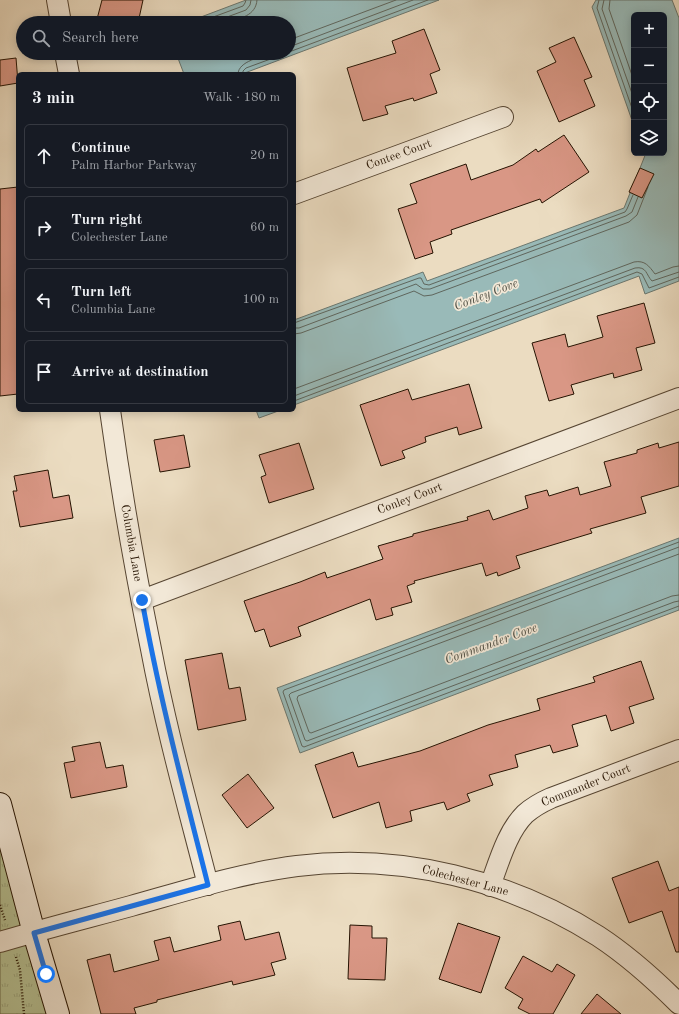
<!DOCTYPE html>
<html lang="en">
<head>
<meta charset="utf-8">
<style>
	:root { --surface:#171b24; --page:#242831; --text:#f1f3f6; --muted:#9ea1a6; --line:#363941 }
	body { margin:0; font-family:"Old Standard TT",serif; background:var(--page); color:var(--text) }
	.controls { position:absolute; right:12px; top:12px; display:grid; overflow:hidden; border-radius:6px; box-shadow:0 2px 10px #0003 }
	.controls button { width:36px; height:36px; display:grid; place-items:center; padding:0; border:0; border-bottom:1px solid var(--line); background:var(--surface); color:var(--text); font:20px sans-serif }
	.stop { position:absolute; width:12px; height:12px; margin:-9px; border:3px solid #1a73e8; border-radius:50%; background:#fff }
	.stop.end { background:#1a73e8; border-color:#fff; box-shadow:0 1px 4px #0008 }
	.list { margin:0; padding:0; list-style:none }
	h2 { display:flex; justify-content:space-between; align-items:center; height:52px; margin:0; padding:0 16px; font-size:17px }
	h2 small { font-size:13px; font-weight:400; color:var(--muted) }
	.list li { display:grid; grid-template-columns:26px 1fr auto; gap:12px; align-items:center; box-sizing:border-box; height:64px; margin:0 8px 8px; padding:0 8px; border:1px solid var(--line); border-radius:6px }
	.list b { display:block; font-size:15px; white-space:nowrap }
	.list p { margin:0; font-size:13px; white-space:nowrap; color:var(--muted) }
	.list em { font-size:13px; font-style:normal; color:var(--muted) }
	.icon { flex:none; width:22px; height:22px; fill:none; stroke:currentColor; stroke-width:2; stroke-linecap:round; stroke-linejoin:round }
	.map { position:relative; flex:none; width:679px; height:1014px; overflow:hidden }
	.search { position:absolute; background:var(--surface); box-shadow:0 2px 10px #0003; left:16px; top:16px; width:280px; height:44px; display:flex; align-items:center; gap:10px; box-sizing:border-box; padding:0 14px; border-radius:22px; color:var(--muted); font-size:15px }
	.panel { position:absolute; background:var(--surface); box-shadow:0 2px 10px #0003; left:16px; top:72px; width:280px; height:340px; border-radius:6px }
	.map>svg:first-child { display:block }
	.grass { fill:url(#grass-tufts); stroke:#6d6a4b }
	.water { fill:#99bab8; stroke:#6b776f }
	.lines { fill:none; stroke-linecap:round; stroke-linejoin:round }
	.shore { stroke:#5f665d; stroke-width:1 }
	.building { fill:#d99785; stroke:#251302 }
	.street-casing { stroke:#564532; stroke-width:22 }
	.secondary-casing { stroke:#251302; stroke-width:24 }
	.path { stroke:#251302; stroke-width:2.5; stroke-dasharray:1 2; stroke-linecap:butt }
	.street { stroke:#f2e8d7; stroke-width:20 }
	.secondary { stroke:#f2e8d7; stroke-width:22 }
	.route { stroke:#1a73e8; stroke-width:5 }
	.labels { text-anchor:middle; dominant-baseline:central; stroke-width:3.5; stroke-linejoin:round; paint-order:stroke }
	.street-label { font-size:12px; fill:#251302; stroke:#f2e8d7 }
	.water-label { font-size:13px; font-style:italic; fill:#4e4d42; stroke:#f2e8d7 }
</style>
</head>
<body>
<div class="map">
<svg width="679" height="1014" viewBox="0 0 679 1014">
	<defs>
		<pattern id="grass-tufts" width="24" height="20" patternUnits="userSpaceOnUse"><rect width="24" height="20" fill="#b5c194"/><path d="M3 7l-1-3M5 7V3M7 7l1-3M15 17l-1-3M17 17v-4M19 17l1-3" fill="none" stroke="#9ca57e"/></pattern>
	</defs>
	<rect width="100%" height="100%" fill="#ebdcc1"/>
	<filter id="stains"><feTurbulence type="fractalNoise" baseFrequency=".005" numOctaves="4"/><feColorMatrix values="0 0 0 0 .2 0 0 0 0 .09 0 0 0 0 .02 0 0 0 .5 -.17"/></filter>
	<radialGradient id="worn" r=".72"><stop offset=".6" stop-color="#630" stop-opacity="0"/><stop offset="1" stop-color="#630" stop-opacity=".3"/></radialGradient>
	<polygon class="grass" points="0,843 48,1014 0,1014"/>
	<g class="water">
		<polygon points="246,0 439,0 242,74 184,74 176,53 289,53 289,23 185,23"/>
		<polygon points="596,0 672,0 679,18 679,281 645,294 639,276 294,405 294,320 423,272 427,281 624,208 646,153 664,153 664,15 634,15 634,126 592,7"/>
		<polygon points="256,410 281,410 259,418"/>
		<polygon points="679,538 679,610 300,753 277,688"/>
	</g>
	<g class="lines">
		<g class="shore">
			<polyline points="599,0 597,8 634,114"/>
			<polyline points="604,0 602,9 634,99"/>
			<polyline points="610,0 609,9 634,81"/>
			<polyline points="197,23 243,6 245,3 246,0"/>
			<polyline points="211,23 246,10 250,5 251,0"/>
			<path d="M228,23C240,18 256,16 257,0"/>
			<polyline points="289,40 396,0"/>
			<polyline points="289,47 413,0"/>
			<polyline points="289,52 428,0"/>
			<path d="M238,74C238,61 262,57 272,53"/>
			<polyline points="243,74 243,71 246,68 287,53"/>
			<polyline points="294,323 419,278 421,278 424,284 429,285 625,212 627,209 633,195"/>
			<polyline points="294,328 299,328 416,284 423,289 430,289 626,216 632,212 638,197"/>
			<polyline points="294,334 301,333 414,291 424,296 432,295 629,222 637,215 648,187"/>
			<path d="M294,389L634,262C645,260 649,266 655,274L673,267L679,266"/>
			<path d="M294,396L635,268C647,266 646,275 652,281L679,272"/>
			<polyline points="294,401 637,272 642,274 649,288 679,277"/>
			<polyline points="679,542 284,690 283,692 302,746 304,747 679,606"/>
			<polyline points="679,547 291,693 289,695 305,740 307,741 674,602 679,601"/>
			<polyline points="679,554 298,696 297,699 309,732 311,733 672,596 679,595"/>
		</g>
	</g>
	<g class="building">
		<polygon points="102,0 143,0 138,23 96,23"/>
		<polygon points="424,29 440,70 430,74 437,93 414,101 413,98 385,106 388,114 363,121 347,68 396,53 392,41"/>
		<polygon points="574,37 592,77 584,80 595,106 559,122 537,71 556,62 549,48"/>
		<polygon points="16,58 18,83 0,86 0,60"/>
		<polygon points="564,135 589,172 542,203 540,199 451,230 452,234 430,242 433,253 415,259 398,209 417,203 410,184 466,164 471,180 513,165 536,149 538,152"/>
		<polygon points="640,168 654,174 642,198 629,192"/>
		<polygon points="18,187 18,394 0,396 0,189"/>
		<polygon points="644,303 655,343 636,348 642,370 614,378 613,373 571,385 574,394 549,401 532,343 565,334 568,347 603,337 597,316"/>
		<polygon points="469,384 482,428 459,435 457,427 425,437 426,442 402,451 405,458 381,466 360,405 408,389 412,400"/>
		<polygon points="184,435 190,467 160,472 154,440"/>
		<polygon points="679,442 679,486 641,497 646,513 590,529 592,533 516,556 520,568 498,576 497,572 486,576 482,563 414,581 415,583 407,586 412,602 391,608 393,615 376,620 370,599 298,627 301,636 270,647 264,629 255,632 244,601 300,582 325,572 327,578 383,559 378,546 413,536 413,534 468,520 467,517 489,510 493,520 528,508 525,496 547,490 549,496 578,487 580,495 611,486 604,462 637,453 637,450 658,443 659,448"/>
		<polygon points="299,443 314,489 269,503 261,477 266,475 259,455"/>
		<polygon points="48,470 53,498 69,495 73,518 20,527 13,491 17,491 14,476"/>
		<polygon points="222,653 229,689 240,687 246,720 198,730 185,660"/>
		<polygon points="641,661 654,699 629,707 634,723 611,731 606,715 572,725 578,746 553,753 550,745 515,755 518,767 489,775 493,785 467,794 470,801 447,810 444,802 410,811 412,821 386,828 379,802 333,818 315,765 353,752 358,767 420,751 488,725 540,710 537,699 595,682 593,677"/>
		<polygon points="100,742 106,768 123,765 127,787 71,798 64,763 75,761 72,747"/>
		<polygon points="248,774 274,808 247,828 222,795"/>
		<polygon points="658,861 669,891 679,887 679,952 676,952 662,911 629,923 612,878"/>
		<polygon points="240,921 245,940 279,932 286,959 271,963 275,975 233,985 232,981 157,1000 157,1002 134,1008 136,1014 101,1014 87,960 110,954 114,972 159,960 154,941 170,937 174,952 221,940 218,926"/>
		<polygon points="458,923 500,937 481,993 439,979"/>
		<polygon points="350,925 372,926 372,938 387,938 385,980 348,979"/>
		<polygon points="523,956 552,972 557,964 575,975 553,1014 530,1014 518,1008 523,999 505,988"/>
		<polygon points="597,994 621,1014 581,1014"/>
	</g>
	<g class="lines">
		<g class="street-casing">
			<g id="street">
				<polyline points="57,0 61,23"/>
				<polyline points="65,53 69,74"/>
				<polyline points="294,194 503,117"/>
				<path d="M110,410C121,490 135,570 151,649C166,729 188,807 208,885"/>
				<polyline points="142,600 679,398"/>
				<path d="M490,886C499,862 507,832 525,814C533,807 542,802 551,798L679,750"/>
				<path d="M0,942C43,929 87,918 131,906C185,891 241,873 297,866C401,853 510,880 598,936C627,955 654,979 679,1004"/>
			</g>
		</g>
		<g class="secondary-casing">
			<polyline id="secondary" points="0,804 34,933 58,1014"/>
		</g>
		<g class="path">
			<polyline points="0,905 5,920"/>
			<polyline points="16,957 20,970 24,1014"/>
		</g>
		<use href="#street" class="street"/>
		<use href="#secondary" class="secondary"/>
	</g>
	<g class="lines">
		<path class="route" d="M46,974L34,933L208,885C184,790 159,696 142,600"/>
	</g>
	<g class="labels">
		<g class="street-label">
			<text transform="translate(399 155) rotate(-20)">Contee Court</text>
			<text transform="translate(410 499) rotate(-21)">Conley Court</text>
			<text transform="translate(131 543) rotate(80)">Columbia Lane</text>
			<text transform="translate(586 786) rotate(-22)">Commander Court</text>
			<text transform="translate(465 881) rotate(15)">Colechester Lane</text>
		</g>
		<g class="water-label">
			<text transform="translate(486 295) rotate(-21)">Conley Cove</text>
			<text transform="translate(491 644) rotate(-20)">Commander Cove</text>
		</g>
	</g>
	<rect width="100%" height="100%" filter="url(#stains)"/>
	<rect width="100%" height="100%" fill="url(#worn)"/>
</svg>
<div class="controls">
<button>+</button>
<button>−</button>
<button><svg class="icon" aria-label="locate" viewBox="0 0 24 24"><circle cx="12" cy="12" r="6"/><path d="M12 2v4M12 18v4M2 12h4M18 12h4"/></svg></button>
<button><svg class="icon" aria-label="layers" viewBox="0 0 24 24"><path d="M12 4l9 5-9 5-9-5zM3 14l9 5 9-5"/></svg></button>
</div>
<div class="stop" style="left:46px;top:974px"></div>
<div class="stop end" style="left:142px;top:600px"></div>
<div class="search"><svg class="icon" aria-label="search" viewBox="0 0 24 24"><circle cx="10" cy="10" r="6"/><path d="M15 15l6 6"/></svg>Search here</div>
<section class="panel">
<h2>3 min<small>Walk · 180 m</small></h2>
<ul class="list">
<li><svg class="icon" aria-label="ahead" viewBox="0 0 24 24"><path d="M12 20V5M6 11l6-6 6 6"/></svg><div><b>Continue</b><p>Palm Harbor Parkway</p></div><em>20 m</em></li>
<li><svg class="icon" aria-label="right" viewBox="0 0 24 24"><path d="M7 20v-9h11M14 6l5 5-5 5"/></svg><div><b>Turn right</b><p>Colechester Lane</p></div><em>60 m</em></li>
<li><svg class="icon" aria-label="left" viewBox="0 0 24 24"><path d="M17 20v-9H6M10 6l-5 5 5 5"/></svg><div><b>Turn left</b><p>Columbia Lane</p></div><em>100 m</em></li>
<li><svg class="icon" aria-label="arrive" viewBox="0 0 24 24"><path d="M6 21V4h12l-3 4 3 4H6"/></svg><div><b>Arrive at destination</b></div></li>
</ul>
</section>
</div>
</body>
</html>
